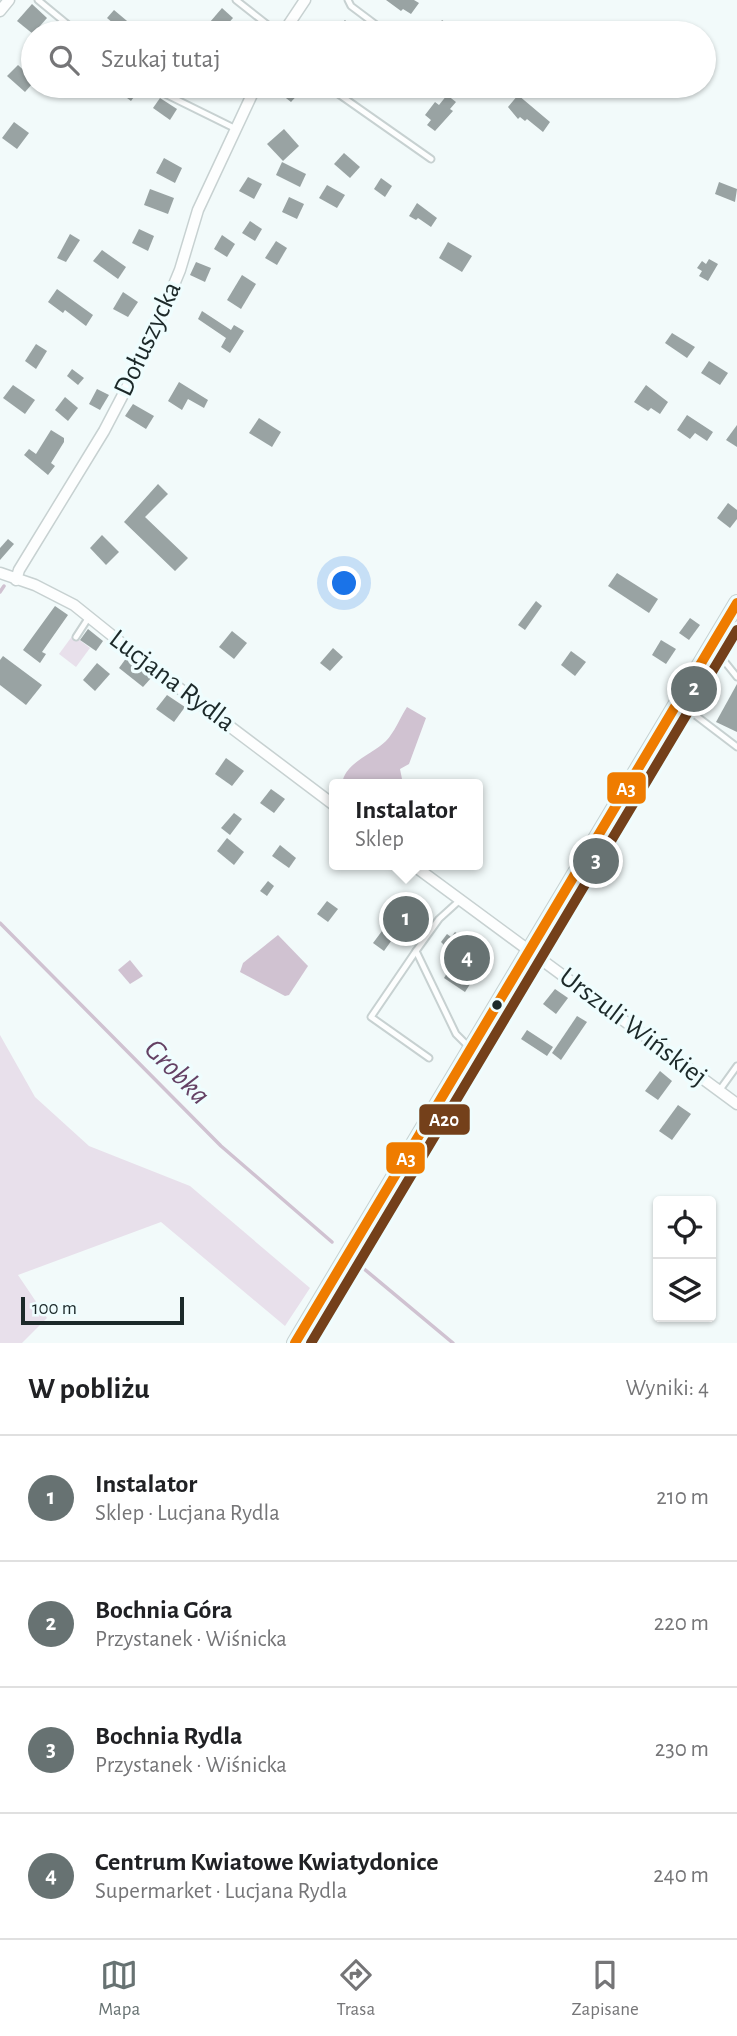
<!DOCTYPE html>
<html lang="pl">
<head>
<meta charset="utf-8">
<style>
	:root { --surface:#fff; --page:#f2f2f2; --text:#202124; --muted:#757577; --line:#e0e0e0; --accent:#677272 }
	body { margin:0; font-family:"Alegreya Sans",sans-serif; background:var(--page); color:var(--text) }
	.controls { position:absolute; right:21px; bottom:21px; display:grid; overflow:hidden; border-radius:7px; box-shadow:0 2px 5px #0004 }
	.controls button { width:63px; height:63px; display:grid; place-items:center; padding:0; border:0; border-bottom:2px solid var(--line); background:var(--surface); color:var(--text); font:35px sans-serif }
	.scale { position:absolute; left:21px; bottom:18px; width:163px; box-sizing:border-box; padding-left:7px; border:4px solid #1c2929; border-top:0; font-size:19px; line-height:24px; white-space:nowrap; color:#1c2929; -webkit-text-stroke:5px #effdfe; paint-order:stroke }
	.you { position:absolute; left:345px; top:584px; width:24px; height:24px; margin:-18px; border:5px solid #fff; border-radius:50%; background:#1a73e8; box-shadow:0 0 0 10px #1a73e833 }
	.badge { display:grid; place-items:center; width:46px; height:46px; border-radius:50%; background:var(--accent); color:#fff; font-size:23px; font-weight:700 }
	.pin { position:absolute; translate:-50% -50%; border:4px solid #fff; box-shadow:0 2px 7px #0006 }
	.popup { position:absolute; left:329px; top:779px; width:154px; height:91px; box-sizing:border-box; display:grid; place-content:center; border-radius:7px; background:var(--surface); filter:drop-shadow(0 2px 5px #0005); font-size:23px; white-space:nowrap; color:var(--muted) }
	.popup b { font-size:26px; color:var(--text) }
	.popup::after { content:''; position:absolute; left:50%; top:100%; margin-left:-14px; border:14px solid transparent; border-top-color:var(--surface) }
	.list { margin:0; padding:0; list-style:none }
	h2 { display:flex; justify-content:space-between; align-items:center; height:91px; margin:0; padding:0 28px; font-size:30px }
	h2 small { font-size:23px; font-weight:400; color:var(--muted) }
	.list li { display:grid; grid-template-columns:46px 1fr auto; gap:21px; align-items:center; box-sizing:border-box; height:126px; padding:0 28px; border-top:2px solid var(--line) }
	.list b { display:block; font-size:26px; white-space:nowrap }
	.list p { margin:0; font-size:23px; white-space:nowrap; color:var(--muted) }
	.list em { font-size:23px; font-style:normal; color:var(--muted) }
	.icon { flex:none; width:38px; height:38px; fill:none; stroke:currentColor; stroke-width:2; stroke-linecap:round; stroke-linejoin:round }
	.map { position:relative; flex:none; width:737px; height:1343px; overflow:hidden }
	.search { position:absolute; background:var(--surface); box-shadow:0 2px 5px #0004; left:21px; right:21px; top:21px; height:77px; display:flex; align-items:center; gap:18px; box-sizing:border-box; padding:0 24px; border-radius:38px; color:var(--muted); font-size:26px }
	.sheet { height:595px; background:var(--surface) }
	nav { display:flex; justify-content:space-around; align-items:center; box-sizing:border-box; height:98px; border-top:2px solid var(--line); background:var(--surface); font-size:19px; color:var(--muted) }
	nav a { display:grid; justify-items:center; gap:4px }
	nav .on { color:var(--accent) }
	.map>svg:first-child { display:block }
	.green { fill:#e8e0eb }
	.water { fill:#d0c2d1 }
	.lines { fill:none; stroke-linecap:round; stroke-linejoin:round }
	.stream { stroke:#d0c2d1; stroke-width:3.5 }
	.building { fill:#99a3a3 }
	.lane-casing { stroke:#c7d1d1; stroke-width:9 }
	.street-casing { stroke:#c7d1d1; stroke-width:13 }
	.secondary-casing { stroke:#c7d1d1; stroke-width:18 }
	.lane { stroke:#fdfefe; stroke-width:5 }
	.street { stroke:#fdfefe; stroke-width:10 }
	.secondary { stroke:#f0f6f7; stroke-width:14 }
	.bus-1-casing { stroke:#effdfe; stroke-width:16 }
	.bus-2-casing { stroke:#effdfe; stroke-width:16 }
	.bus-1 { stroke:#ef7c00; stroke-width:10 }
	.bus-2 { stroke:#74401a; stroke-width:10 }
	.bus-dot { fill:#1c2929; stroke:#effdfe; stroke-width:2.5 }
	.labels { text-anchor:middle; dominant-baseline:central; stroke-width:7; stroke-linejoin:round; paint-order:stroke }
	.street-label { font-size:28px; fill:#1c2929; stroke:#effdfe }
	.water-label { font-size:30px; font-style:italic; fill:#644164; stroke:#effdfe }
	.line-badge { stroke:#effdfe; stroke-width:2.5 }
	.badge-label { font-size:19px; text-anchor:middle; font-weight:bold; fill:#fff }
</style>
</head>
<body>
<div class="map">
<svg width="737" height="1343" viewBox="0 0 737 1343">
	<rect width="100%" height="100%" fill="#f2fafa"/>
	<g class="green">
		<polygon points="73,635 90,648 76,667 59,654"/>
		<polygon points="0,1035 35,1097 89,1146 190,1186 310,1288 285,1326 161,1222 18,1275 47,1318 22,1343 0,1343"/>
	</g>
	<g class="water">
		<path d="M407,707L426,718L409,764L400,769L403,784H342C345,762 372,755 386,741C394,733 400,718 407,707Z"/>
		<polygon points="278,935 308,966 289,995 285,996 240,972 243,963"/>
		<polygon points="130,960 143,976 130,984 118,970"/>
	</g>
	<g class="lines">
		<g class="stream">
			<polyline points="0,592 4,586"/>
			<polyline points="0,923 221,1146 332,1242"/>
			<polyline points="363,1268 453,1343"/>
		</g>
	</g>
	<g class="building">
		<polygon points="386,0 414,0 419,3 411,14 403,9 401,11"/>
		<polygon points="32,4 47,18 33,34 17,21"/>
		<polygon points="222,8 233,18 220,33 210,22"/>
		<polygon points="114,10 133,26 126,33 105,33 113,23 107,18"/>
		<polygon points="345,20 358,33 331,33"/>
		<polygon points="442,20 460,33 442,33 436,29"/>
		<polygon points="18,65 33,79 33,83 25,92 7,76"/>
		<polygon points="123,86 142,86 131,101 119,92"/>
		<polygon points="282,86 297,86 302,90 291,102 277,91"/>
		<polygon points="447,95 456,102 450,109 453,111 435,131 427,125 431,120 425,115 435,102 439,105"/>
		<polygon points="518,95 550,122 543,132 527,119 525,121 520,117 518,119 508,107"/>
		<polygon points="160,98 177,109 170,120 153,108"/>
		<polygon points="14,122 29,133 17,149 2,138"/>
		<polygon points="284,129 299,146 283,161 267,144"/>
		<polygon points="344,153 360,167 350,178 334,164"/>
		<polygon points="164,158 182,168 175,183 156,173"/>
		<polygon points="282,162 306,174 300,187 276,175"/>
		<polygon points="248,177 262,184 254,199 239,191"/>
		<polygon points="381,178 392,186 385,197 374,189"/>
		<polygon points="719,182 737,189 735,202 715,194"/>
		<polygon points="327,185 345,195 337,208 319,198"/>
		<polygon points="150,189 174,198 168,214 144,205"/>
		<polygon points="289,197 304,204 297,219 282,212"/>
		<polygon points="417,203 437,218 431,227 418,218 416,220 409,216"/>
		<polygon points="250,221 262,229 255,241 242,233"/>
		<polygon points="139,229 154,236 148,251 132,243"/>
		<polygon points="70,234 80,240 66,262 57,258"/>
		<polygon points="222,235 235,244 227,257 214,249"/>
		<polygon points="276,241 287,248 277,265 265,258"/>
		<polygon points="448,242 472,256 462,272 439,258"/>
		<polygon points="102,250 126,267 118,279 93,261"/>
		<polygon points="709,259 718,264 708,281 699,276 702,271 697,268 702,261 706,264"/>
		<polygon points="196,262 211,268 205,282 190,275"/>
		<polygon points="242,275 256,284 241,309 227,300"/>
		<polygon points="57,289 93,315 86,326 65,310 63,313 48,302"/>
		<polygon points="123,292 138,302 128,317 113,309"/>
		<polygon points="202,311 231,330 234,325 244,331 230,353 221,347 226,338 198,319"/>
		<polygon points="672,333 695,347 687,358 665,343"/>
		<polygon points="36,344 47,351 36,369 25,361"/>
		<polygon points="709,361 728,373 720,385 701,373"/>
		<polygon points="72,369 84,378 78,385 67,376"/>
		<polygon points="179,382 208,400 204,408 188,399 182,410 168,401"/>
		<polygon points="13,385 35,400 25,414 3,398"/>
		<polygon points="646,385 668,402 660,414 651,408 648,411 634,402"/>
		<polygon points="97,389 109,395 100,410 89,404"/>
		<polygon points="65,397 78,408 68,421 55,410"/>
		<polygon points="133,404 154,416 146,429 125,416"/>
		<polygon points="687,415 713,432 707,441 695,433 690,439 677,430"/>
		<polygon points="259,418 281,432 272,447 249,433"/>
		<polygon points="737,425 737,447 726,440"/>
		<polygon points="51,430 64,438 64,442 51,463 55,466 48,475 24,455 29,449 36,454"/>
		<polygon points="158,484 168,494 145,517 188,558 175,571 124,522"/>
		<polygon points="728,503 737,510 737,519 730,528 717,518"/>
		<polygon points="102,535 119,552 106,565 90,548"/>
		<polygon points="8,539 14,544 0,560 0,548"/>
		<polygon points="617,573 658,599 649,613 608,586"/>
		<polygon points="536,601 542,606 525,630 518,625"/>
		<polygon points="55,606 68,615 42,652 46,654 40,663 23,650"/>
		<polygon points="690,618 700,625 689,640 679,633"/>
		<polygon points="88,629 103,641 96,651 80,640"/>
		<polygon points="232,631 247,643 234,659 219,647"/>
		<polygon points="661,640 676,649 666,664 652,655"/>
		<polygon points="333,648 343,657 330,671 320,663"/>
		<polygon points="571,651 586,662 575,676 561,665"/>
		<polygon points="3,656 42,685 26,705 0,685 0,660"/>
		<polygon points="127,657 152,677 143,687 119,668"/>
		<polygon points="97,663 110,674 95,691 83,680"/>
		<polygon points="737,684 737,732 716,722"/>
		<polygon points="167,695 185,707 174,722 156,709"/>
		<polygon points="226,758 244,771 232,786 215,774"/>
		<polygon points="271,789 285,799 274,813 260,803"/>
		<polygon points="234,813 242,819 230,835 221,828"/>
		<polygon points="227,838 244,852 234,865 217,851"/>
		<polygon points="280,845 296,858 289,868 272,856"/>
		<polygon points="268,881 274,886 267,896 260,891"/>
		<polygon points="327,901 338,909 328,922 317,914"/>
		<polygon points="407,904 420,913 405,934 399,930 384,951 373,943 382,931 386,934"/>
		<polygon points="455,932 490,953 465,992 444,978 454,962 441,952 445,946 441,942 447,934 451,937"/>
		<polygon points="555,989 568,998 556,1014 543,1004"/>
		<polygon points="577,1016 587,1022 561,1060 552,1053"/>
		<polygon points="527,1030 553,1047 547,1056 521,1039"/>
		<polygon points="660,1071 672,1081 658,1100 645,1091"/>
		<polygon points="678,1105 691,1114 672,1140 659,1131"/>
	</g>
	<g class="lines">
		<g class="lane-casing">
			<g id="lane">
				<polyline points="38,0 78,33"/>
				<polyline points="236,0 278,33"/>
				<polyline points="348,0 351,6 387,33"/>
				<polyline points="327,86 431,159"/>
				<polyline points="157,90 234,128"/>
				<polyline points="76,637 89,617"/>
				<polyline points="708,652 725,662 737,677"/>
				<polyline points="678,702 737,747"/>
				<polyline points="460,900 439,919 416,951 456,1034 469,1047"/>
				<polyline points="416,951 371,1017 429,1058"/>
				<polyline points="719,1091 737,1066"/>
			</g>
		</g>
		<g class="street-casing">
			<g id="street">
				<polyline points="0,11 9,0"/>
				<polyline points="283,33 305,0"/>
				<polyline points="0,573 35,585 74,605 155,670 334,805"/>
				<polyline points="16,580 19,570 104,431 149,345 180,270 198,210 256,86"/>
				<polyline points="413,865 737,1104"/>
			</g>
		</g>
		<g class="secondary-casing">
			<polyline id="secondary" points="295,1343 737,603"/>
		</g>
		<use href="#lane" class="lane"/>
		<use href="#street" class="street"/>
		<use href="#secondary" class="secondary"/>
		<g class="bus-1-casing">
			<polyline id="bus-1" points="295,1343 737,603"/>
		</g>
		<g class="bus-2-casing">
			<polyline id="bus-2" points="311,1343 737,630"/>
		</g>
		<use href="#bus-1" class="bus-1"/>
		<use href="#bus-2" class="bus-2"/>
	</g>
	<circle class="bus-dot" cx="497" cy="1005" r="6"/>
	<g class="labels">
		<g class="street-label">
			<text transform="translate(148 339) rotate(-65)">Dołuszycka</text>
			<text transform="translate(172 681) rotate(37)">Lucjana Rydla</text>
			<text transform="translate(633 1027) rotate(37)">Urszuli Wińskiej</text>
		</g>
		<g class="water-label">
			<text transform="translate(177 1072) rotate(45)">Grobka</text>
		</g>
	</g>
	<g class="line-badge">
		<rect x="606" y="771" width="41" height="34" rx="7" fill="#ef7c00"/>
		<rect x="418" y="1103" width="53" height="33" rx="7" fill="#74401a"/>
		<rect x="385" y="1141" width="41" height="34" rx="7" fill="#ef7c00"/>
	</g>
	<g class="badge-label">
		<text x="626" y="795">A3</text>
		<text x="444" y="1126">A20</text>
		<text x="406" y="1165">A3</text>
	</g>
</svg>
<div class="controls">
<button><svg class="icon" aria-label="locate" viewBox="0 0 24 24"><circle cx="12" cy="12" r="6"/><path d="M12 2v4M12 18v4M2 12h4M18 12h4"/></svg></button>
<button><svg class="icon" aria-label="layers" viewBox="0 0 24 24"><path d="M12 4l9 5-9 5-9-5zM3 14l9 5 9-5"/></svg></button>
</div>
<div class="scale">100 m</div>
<div class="you"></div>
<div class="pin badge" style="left:406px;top:919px">1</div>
<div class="popup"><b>Instalator</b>Sklep</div>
<div class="pin badge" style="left:694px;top:689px">2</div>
<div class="pin badge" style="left:596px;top:861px">3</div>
<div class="pin badge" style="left:467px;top:958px">4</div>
<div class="search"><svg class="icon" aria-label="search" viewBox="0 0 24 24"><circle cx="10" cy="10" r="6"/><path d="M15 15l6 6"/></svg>Szukaj tutaj</div>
</div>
<section class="sheet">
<h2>W pobliżu<small>Wyniki: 4</small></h2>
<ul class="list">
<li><span class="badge">1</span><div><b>Instalator</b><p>Sklep · Lucjana Rydla</p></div><em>210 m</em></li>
<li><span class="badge">2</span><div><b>Bochnia Góra</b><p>Przystanek · Wiśnicka</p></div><em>220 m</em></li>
<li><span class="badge">3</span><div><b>Bochnia Rydla</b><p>Przystanek · Wiśnicka</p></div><em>230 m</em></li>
<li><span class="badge">4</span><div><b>Centrum Kwiatowe Kwiatydonice</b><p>Supermarket · Lucjana Rydla</p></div><em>240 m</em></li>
</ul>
</section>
<nav>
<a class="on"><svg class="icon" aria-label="map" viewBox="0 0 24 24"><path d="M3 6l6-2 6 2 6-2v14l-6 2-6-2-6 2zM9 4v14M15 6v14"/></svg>Mapa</a>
<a><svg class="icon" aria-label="directions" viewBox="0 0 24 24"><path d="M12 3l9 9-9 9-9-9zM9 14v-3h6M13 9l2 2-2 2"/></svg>Trasa</a>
<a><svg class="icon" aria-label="saved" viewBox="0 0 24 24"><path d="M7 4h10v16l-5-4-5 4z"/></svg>Zapisane</a>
</nav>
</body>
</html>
